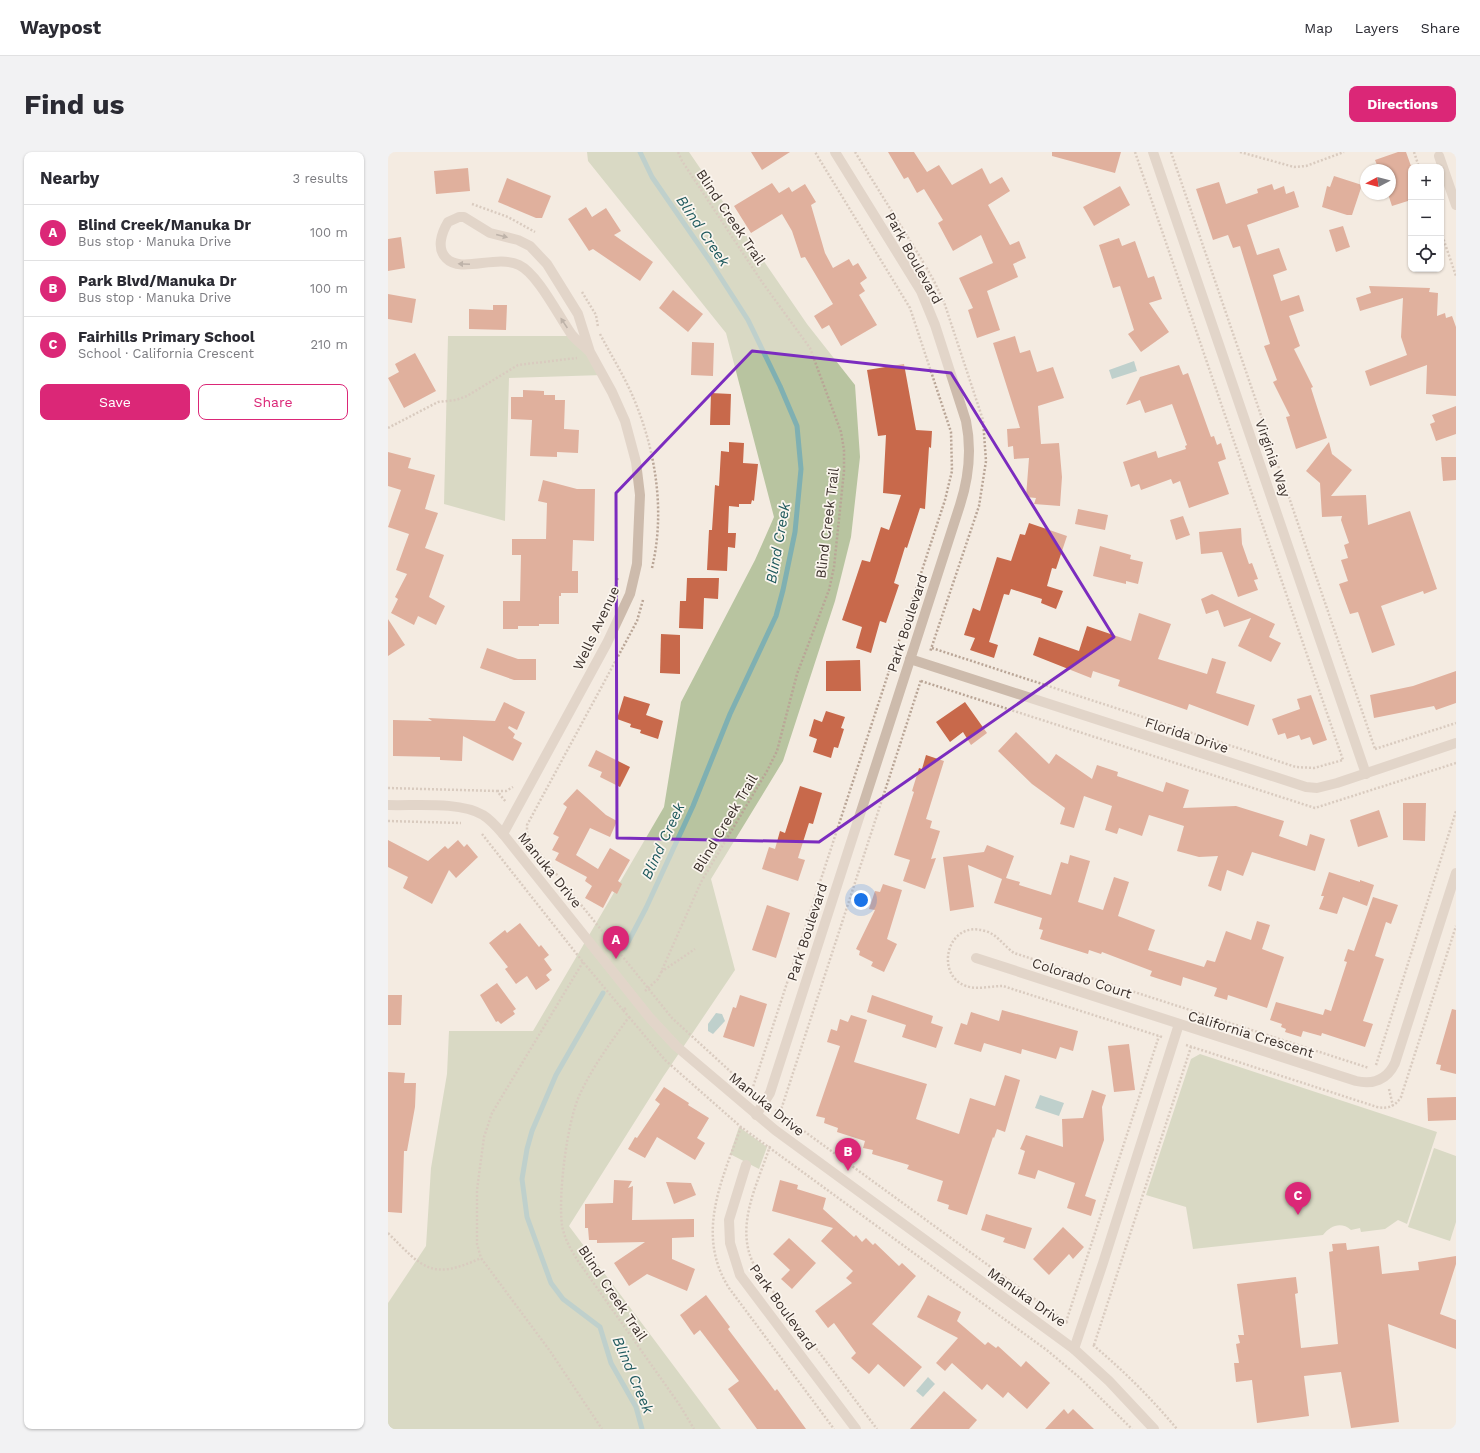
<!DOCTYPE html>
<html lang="en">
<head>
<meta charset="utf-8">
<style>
	:root { --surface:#fff; --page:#f2f2f3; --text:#2b2b33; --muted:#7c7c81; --line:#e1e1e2; --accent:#db2777 }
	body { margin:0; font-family:"Work Sans",sans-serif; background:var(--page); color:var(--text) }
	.controls { position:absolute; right:12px; top:12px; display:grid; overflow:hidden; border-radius:8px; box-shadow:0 1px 3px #0004 }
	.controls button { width:36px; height:36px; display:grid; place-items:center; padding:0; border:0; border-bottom:1px solid var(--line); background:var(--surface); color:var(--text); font:20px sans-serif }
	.compass { position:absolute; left:972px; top:12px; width:36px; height:36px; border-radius:50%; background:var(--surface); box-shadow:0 1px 3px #0004; rotate:263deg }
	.you { position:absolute; left:473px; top:748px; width:14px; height:14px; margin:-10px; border:3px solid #fff; border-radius:50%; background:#1a73e8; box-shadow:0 0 0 6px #1a73e833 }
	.badge { display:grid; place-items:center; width:26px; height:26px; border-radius:50%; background:var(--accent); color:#fff; font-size:13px; font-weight:700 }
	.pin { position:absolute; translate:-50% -33px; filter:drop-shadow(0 1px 2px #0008) }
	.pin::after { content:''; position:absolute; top:21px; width:14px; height:12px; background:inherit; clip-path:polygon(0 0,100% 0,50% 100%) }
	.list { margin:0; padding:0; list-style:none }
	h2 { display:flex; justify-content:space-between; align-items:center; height:52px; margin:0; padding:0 16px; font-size:17px }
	h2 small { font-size:13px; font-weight:400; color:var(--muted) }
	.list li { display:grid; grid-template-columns:26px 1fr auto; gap:12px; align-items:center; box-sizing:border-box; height:56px; padding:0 16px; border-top:1px solid var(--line) }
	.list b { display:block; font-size:15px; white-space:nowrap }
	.list p { margin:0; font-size:13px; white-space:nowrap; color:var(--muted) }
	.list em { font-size:13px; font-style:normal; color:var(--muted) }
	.actions { display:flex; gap:8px; padding:12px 16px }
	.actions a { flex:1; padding:9px 0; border:1px solid var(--accent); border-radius:8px; text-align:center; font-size:14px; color:var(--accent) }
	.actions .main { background:var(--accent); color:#fff }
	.icon { flex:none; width:22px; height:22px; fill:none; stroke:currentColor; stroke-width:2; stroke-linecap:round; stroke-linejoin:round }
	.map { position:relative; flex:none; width:1068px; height:1277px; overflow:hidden; border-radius:8px }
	header { display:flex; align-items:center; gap:24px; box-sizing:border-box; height:56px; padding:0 20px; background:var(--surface); border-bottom:1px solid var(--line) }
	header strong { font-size:19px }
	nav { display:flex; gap:22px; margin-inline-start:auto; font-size:14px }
	.intro { display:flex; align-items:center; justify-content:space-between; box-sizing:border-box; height:96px; padding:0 24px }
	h1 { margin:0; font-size:28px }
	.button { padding:10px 18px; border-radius:8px; background:var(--accent); color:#fff; font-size:14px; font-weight:700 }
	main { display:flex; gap:24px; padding:0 24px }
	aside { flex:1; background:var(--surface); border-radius:8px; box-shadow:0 1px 3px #0004 }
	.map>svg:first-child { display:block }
	.green { fill:#b8c4a0 }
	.water { fill:#7fb0b2 }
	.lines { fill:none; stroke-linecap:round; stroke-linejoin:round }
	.stream { stroke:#7fb0b2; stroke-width:5 }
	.building { fill:#c8694b }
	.path { stroke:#b9a596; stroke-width:2.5; stroke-dasharray:2 2; stroke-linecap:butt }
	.minor { stroke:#cdbbac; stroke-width:10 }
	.oneway { fill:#7d6f65 }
	.marked { fill:none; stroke:#7b2cbf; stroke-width:3; stroke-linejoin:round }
	.labels { text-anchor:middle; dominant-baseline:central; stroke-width:3.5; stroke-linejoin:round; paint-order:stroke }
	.street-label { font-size:14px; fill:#3b302b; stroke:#fbf5ee }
	.water-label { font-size:15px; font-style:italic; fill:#1f5a5e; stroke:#fbf5ee }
</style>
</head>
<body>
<header>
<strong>Waypost</strong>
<nav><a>Map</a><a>Layers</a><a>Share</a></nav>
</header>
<div class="intro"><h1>Find us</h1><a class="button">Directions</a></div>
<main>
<aside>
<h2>Nearby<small>3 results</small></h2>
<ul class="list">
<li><span class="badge">A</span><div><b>Blind Creek/Manuka Dr</b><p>Bus stop · Manuka Drive</p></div><em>100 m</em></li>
<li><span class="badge">B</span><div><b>Park Blvd/Manuka Dr</b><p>Bus stop · Manuka Drive</p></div><em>100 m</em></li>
<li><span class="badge">C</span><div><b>Fairhills Primary School</b><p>School · California Crescent</p></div><em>210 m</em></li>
</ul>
<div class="actions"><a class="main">Save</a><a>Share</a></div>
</aside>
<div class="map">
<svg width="1068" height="1277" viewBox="0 0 1068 1277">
	<rect width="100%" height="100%" fill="#f4ebe1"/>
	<g class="green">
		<polygon points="199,0 301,0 419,172 467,233 472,305 463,385 447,449 395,609 323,727 347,818 275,925 181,1074 333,1277 0,1277 0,1151 38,1094 43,1016 59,922 61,879 145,879 276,655 293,550 367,408 386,365 338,181 200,9"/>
		<polygon points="60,184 185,184 215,223 121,226 117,369 56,352"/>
		<path d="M812,902L1049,980L1019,1072L1010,1068L997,1077L973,1080L972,1076L963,1078C953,1069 942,1074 935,1083L805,1097L798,1055L758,1043L803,907Z"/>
		<polygon points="351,975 379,995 371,1017 342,1002"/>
		<polygon points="1046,996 1068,1004 1068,1070 1062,1089 1020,1075"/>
	</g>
	<g class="water">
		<polygon points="746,209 749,219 724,227 721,218"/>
		<polygon points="328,861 334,862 337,869 325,882 320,879 320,872"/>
		<polygon points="652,943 676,951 671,964 647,956"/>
		<polygon points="540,1225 547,1232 535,1245 528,1239"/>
	</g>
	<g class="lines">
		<g class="stream">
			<polyline points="237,796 258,756 305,654 342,562 388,464 395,438 407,380 413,317 409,274 392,234 360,168 322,109 264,25 252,0"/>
			<polyline points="215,841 168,923 144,979 139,997 134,1027 139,1065 163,1131 175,1147 212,1175 223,1211 248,1255 254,1277"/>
		</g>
	</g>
	<g class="building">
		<polygon points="363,0 402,0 374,18"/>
		<polygon points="500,0 526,0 539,20 551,13 564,33 594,16 602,32 614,25 622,39 600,53 622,93 631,89 638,106 625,112 630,125 599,139 612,178 589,186 580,158 585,156 571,126 605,111 593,83 565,99 550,71 555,68 536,37 529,41 520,25 516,27"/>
		<polygon points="664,0 733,0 727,21 664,4"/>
		<polygon points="1010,0 1018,0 1023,14 1023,48 1004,54 1000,42 1002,42 1002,18 991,18 987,8"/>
		<polygon points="80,16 82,39 48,42 46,19"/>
		<polygon points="946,24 974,33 964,63 959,63 934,55 939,34 942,35"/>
		<polygon points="119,26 163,44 154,66 148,66 110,50"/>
		<polygon points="831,30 838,52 870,41 869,37 884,32 886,38 896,34 898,42 906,39 911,55 859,73 869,103 891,96 899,118 885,123 893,149 911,143 916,159 901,164 912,194 906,197 925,235 923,236 939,286 908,297 898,265 902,264 885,230 889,228 876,194 882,192 852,94 845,96 840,83 825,88 808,37"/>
		<polygon points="384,31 391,41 401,35 404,40 417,32 428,50 423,53 437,101 445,116 461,107 465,114 470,111 479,126 472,131 477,139 471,143 489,173 453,194 441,173 434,177 426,164 445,152 417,105 413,106 404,79 394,62 363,81 346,54"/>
		<polygon points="732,34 742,53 706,74 695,55"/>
		<polygon points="198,55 204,65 218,56 233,79 226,83 265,110 252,129 205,97 201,99 180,67"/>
		<polygon points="955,74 962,95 948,100 941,78"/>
		<polygon points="13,85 17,116 0,119 0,87"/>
		<polygon points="731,86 734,94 747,89 760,126 766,124 774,147 761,151 781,180 753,200 740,182 746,178 732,134 725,136 711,93"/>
		<polygon points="981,134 1042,136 1041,140 1050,141 1049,164 1057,161 1058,166 1064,164 1068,175 1068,244 1038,242 1039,213 982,234 977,219 1019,203 1013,185 1015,146 972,159 968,146 983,141"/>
		<polygon points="285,138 315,162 300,180 271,156"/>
		<polygon points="0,142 28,147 24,171 0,167"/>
		<polygon points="105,153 119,153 118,178 81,177 81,157 105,158"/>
		<polygon points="627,184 632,201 642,198 649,220 665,215 676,246 650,254 653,292 671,291 674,325 672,354 646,352 648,346 638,345 641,306 626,307 625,294 620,295 619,277 632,276 605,191"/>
		<polygon points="304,190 326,191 325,224 303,223"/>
		<polygon points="27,201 48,239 16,256 0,226 11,220 7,212"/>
		<polygon points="516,212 528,278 544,279 543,296 541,295 537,357 532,356 519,396 517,395 506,431 511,433 498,471 492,469 483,501 468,496 474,475 454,468 474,408 482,410 493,375 501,378 513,343 495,341 498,283 490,284 479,218"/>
		<polygon points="791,213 795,223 800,221 823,285 826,284 829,293 833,291 838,307 830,310 841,342 801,356 792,329 785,332 783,327 753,338 751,332 743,335 735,310 768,299 770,306 798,297 797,294 799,293 784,252 757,261 752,248 738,253 752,225"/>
		<polygon points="135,238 156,239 156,243 167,243 167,248 177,248 176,277 191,278 190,301 169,300 169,305 142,304 144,268 123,267 123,245 135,245"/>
		<polygon points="323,241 343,242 342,273 322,273"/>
		<polygon points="1068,254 1068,282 1048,289 1042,272 1047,270 1044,263"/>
		<polygon points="341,290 356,291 355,311 370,312 366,349 364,348 363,352 351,352 351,355 341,354 340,381 348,381 347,396 340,395 339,419 319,418 321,378 324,378 327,333 331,334 333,299 341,300"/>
		<polygon points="941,290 944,302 964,318 943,344 978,343 980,373 1022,359 1049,437 1036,442 1035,439 993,454 1007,493 984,501 970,460 962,462 951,432 960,429 953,408 960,406 956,393 961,391 953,368 954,364 934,365 932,331 918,319"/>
		<polygon points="0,300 23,306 20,316 47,323 37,357 50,361 37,396 56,403 41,445 57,454 48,473 30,464 26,473 3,461 10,447 7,445 19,422 8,418 21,382 0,375 13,338 0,334"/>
		<polygon points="1053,305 1068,305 1068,328 1055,329"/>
		<polygon points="155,328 189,337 207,337 206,389 185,388 184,419 190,419 190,441 173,441 173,444 171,444 171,472 151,472 151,474 130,474 130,477 115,477 115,449 132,449 133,403 124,403 124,387 158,387 159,351 150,349"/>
		<polygon points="690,357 720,363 717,378 687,372"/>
		<polygon points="795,364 802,383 788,388 782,368"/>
		<polygon points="641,371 679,384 668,417 664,416 659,434 675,439 668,457 653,451 654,447 623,437 621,443 616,442 601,490 610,493 606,506 582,498 587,486 576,483 585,456 592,459 609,405 623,409 632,382 637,383"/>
		<polygon points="853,376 854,392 861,412 864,411 870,427 866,428 870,438 850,445 834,400 813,402 811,380"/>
		<polygon points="712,394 743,403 742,407 755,410 750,432 738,429 738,432 705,424"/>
		<polygon points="299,426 331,426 330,447 316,446 315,477 291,476 292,449 298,449"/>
		<polygon points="824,442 887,472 881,485 893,491 883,510 850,494 863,466 836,475 830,458 818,462 813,447"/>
		<polygon points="751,461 783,472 770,507 819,522 824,506 838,510 828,541 867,553 860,574 801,552 799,558 730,534 732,528 705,519 703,526 645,503 651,485 691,499 699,474 743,489"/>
		<polygon points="0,467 17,493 0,504"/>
		<polygon points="273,482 292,483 292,522 272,521"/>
		<polygon points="99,496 130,507 148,507 148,528 126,528 92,516"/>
		<polygon points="472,508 473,539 438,539 438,509"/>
		<polygon points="1068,519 1068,551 1048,558 1046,554 986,566 982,543 1025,534"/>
		<polygon points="923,543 939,588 925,593 922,585 913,588 911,583 899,587 897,581 890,583 884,567 912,557 909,547"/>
		<polygon points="236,544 262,552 258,563 275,569 270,587 252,581 253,578 242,575 243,572 229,567"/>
		<polygon points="116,550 137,560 129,578 121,574 120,576 127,582 125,586 134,591 125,609 75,584 74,609 52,608 52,605 5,604 5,568 44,569 40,566 107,569"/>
		<polygon points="577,550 599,581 583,593 575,580 562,590 548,570"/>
		<polygon points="438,559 457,565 453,576 456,577 450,596 446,595 443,606 425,600 429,587 421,584 426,567 434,570"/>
		<polygon points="628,580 661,612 668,602 704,627 709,613 730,620 729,624 775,640 778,630 801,638 795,656 848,654 896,669 891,684 919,694 922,682 937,687 927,719 864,700 855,724 839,718 833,739 820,734 830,704 811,705 789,699 796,674 761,663 754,684 731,676 729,682 717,678 724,654 696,644 686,676 672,672 677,656 644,632 610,599"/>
		<polygon points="208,598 242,615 232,635 212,625 214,620 200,614"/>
		<polygon points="538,603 556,609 538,667 544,669 542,676 552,679 543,707 548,706 537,737 515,729 522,708 506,703 526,640 524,639 531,616 534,617"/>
		<polygon points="412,634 434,641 425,672 421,671 410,706 417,708 410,729 374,717 381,695 387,697 392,679 397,681"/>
		<polygon points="189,637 218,663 229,669 222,685 202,676 188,703 210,717 222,696 242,708 230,729 234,732 229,742 224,739 215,756 197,746 204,734 197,729 199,725 167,708 171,701 164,698 171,685 165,682 179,655 175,652"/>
		<polygon points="1015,651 1038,651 1037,689 1015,688"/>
		<polygon points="991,658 1000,685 970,695 962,668"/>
		<polygon points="0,688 40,709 57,694 60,697 70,688 76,695 79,692 90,705 68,726 61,718 44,752 15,736 20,725 0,715"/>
		<polygon points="599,693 626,704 618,726 632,730 631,733 663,743 673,710 680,712 682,703 702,709 690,750 715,758 726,725 741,730 730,764 767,778 760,798 816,815 819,808 827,810 838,779 863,788 869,769 882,773 874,797 896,805 879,856 840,843 839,848 826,844 829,836 795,825 793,834 762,824 764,819 714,800 713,802 701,798 700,802 652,787 655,778 651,777 654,766 606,751 614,727 580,713 586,755 562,759 555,705 596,700"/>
		<polygon points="941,720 972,730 972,728 986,733 979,754 955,745 949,762 931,757 936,744 933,744"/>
		<polygon points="495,732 514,738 499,787 509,792 496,820 483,814 485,810 471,803 472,799 468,797 487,758 481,757 487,739 492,740"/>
		<polygon points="985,745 1010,753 1003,772 998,770 987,804 996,807 975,869 985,872 977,895 934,881 933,884 915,879 913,885 897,880 898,877 893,875 894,872 882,868 888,850 935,863 937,857 943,859 959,810 956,809 960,797 966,799"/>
		<polygon points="379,753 402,761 388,806 364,798"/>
		<polygon points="132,771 151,795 153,793 161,803 156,807 164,818 158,823 162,828 148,838 139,824 128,832 117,817 120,815 101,791 117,778 119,781"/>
		<polygon points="109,831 128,857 125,859 127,862 113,872 110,869 108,870 92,843"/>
		<polygon points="0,843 14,843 13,873 0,873"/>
		<polygon points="352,843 379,852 366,895 335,885 345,855 348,856"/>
		<polygon points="484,843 545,864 543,871 555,875 548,896 514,885 518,873 479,860"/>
		<polygon points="1064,857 1068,858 1068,922 1052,918 1053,913 1048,912"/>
		<polygon points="614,858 690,879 685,899 672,895 668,907 634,897 633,902 596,891 593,900 566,892 573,871 579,873 583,860 611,869"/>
		<polygon points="463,863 479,868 466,910 539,932 528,967 571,982 582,946 607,954 617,923 632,928 617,980 609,977 606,986 605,985 579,1063 560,1057 561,1053 549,1049 555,1029 519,1017 521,1013 484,1002 485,998 475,996 477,989 449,980 450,976 436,971 437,966 428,964 452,894 439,890 443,877 449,879 452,867 460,870"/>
		<polygon points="741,892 747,938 726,940 720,894"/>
		<polygon points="0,920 17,921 16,931 28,931 27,955 19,999 16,999 14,1061 0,1060"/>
		<polygon points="276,935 301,951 300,953 321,966 309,986 317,991 307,1008 269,985 257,1006 240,997 247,985 249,986 272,952 267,948"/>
		<polygon points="704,938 718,943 714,955 716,988 697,1044 708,1048 703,1064 679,1056 687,1031 650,1018 647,1027 630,1022 637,999 632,997 638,983 675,995 674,967 695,966"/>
		<polygon points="1068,945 1068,968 1040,969 1039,946"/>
		<polygon points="226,1028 244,1029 240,1036 245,1034 244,1068 306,1067 306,1085 284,1086 284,1107 307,1117 299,1139 259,1122 241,1134 226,1111 257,1090 209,1091 209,1088 201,1088 200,1076 197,1076 197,1052 225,1051"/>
		<polygon points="392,1028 410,1033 409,1037 438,1046 435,1057 466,1085 468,1083 474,1090 478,1086 485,1093 487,1091 511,1114 514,1111 528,1124 484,1172 534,1215 516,1235 490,1212 481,1222 463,1206 468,1201 446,1171 440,1176 427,1159 464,1131 458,1126 465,1119 433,1089 445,1076 384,1059"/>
		<polygon points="278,1030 303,1031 308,1043 286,1052"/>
		<polygon points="598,1062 644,1076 637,1097 615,1090 617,1086 593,1078"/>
		<polygon points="675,1075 696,1095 685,1107 681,1102 661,1123 645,1107"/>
		<polygon points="401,1086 428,1111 404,1137 393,1127 402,1118 385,1102"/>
		<polygon points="958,1091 959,1098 991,1094 994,1122 1031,1118 1030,1110 1068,1104 1068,1112 1052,1162 1068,1168 1068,1197 1000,1172 1011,1270 963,1276 953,1220 916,1224 921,1264 869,1271 864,1228 848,1230 846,1211 851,1211 848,1192 852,1191 850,1183 856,1183 849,1132 908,1125 910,1141 907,1142 913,1196 950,1192 941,1100 945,1099 944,1092"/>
		<polygon points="318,1143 342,1175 340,1177 387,1239 389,1237 418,1277 369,1277 340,1237 351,1229 312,1178 306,1183 292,1163"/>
		<polygon points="540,1143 573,1160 569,1169 597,1193 600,1190 608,1196 610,1194 633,1215 638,1209 662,1231 639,1257 620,1240 615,1246 599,1232 594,1238 564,1211 557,1219 548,1211 570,1186 529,1165"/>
		<polygon points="556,1239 589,1268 581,1277 522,1277"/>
		<polygon points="676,1257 680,1262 685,1257 706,1277 657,1277"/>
	</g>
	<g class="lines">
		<g class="path">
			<polyline points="467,0 534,108 546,129 556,150 595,268 598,309 591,354 542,500"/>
			<polyline points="747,0 955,608"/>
			<polyline points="783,0 987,597"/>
			<polyline points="852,0 906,15 918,14 956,0"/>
			<polyline points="1026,0 1031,15"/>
			<polyline points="84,52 120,65 147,80"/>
			<polyline points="1053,80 1068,124"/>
			<polyline points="194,140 208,163 210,175"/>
			<path d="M212,182C222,201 233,219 242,238C267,293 278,357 264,416"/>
			<polyline points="0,276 50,250 68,248 79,244 130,213 189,206"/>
			<polyline points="223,447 230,425"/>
			<polyline points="255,448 249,469 241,484 139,673 139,681 141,688 284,866 355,931"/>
			<polyline points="544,496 908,615 926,616 955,608"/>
			<polyline points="533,529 927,656 1068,611"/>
			<polyline points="987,597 1068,571"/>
			<polyline points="0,636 109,639 118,650"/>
			<polyline points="109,639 118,639 125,635"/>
			<polyline points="0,669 73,671"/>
			<polyline points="94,682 195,810 235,858"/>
			<polyline points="195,810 104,961 96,985 89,1038 89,1092 93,1106 162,1199 214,1277"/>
			<polyline points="273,820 307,797"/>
			<polyline points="257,839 270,827 313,730 379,619 389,599 409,522 441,438 446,415 456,319 456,298 453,280 422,196 374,130 294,9 290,0"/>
			<path d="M238,856L235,858L241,865C223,890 205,914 192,942C179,969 170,1043 174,1073C176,1086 183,1098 190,1109L291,1252L306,1277"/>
			<polyline points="241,865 277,908 353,975 660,1199 692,1226 744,1277"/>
			<path d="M774,885L615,834C603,834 589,838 578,834C546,823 559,767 597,779C609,782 616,794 626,801L981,916"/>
			<path d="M798,893L989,955C999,957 1007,955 1013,945L1068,774"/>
			<polyline points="988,913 1068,659"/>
			<polyline points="1001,937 1005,954"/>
			<polyline points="364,938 557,348 564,319 563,280 522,156 427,0"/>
			<polyline points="387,958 681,1172"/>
			<polyline points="391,964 533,528"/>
			<path d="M353,975C334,1028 307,1082 341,1136L446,1277"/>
			<path d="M382,994C369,1034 344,1078 369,1118L489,1277"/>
			<path d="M0,1081C35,1116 43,1129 93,1106"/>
			<polyline points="678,1170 771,884"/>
			<path d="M705,1193C736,1219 763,1246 789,1277"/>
			<polyline points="706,1193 803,895"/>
		</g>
		<g class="minor">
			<polyline points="765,0 978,622"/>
			<polyline points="1051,4 1068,53"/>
			<polyline points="522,507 918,635 929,636 949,631 1068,591"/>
			<path d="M0,653C27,654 71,649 95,663C103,668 109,675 115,682L262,866L288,894L387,978L686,1197L721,1229L766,1277"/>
			<path d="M115,682L219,491L242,442L249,412L252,343L248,310L237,269L224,240L202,200L190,162L159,112L142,94L130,88L102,81L76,65H71L60,70C54,80 48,96 58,106C73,122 108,102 131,113C150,122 171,165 184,183C189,189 196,194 202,200"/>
			<path d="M588,806L968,929C985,933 999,928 1007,911L1068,721"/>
			<path d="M368,963L382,941L572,353C581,325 584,298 578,269L547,173L533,139L447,0"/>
			<polyline points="358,1013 341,1068 342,1091 352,1123 468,1277"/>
			<polyline points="686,1197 715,1111 791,872"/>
		</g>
	</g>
	<defs><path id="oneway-solid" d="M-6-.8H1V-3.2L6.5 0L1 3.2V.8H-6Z"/></defs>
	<g class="oneway">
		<use href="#oneway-solid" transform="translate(114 84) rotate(14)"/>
		<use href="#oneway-solid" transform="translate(76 112) rotate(-178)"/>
		<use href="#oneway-solid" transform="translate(176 171) rotate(-124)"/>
	</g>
	<path d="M0 0H1068V1277H0ZM364,199L563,221L726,485L431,690L229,686L228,341Z" fill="#f4ebe1" fill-opacity=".55" fill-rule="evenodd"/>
	<path class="marked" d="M364,199L563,221L726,485L431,690L229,686L228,341Z"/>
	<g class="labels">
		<g class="street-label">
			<text transform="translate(343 65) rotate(56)">Blind Creek Trail</text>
			<text transform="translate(526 106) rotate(61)">Park Boulevard</text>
			<text transform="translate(885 306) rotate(71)">Virginia Way</text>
			<text transform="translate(439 371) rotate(-83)">Blind Creek Trail</text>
			<text transform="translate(519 471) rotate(-72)">Park Boulevard</text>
			<text transform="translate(208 476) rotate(-65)">Wells Avenue</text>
			<text transform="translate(799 583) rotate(18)">Florida Drive</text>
			<text transform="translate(337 671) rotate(-59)">Blind Creek Trail</text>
			<text transform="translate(162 718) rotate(51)">Manuka Drive</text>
			<text transform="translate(419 780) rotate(-72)">Park Boulevard</text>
			<text transform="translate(694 826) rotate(18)">Colorado Court</text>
			<text transform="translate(863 882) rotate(17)">California Crescent</text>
			<text transform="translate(379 952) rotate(39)">Manuka Drive</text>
			<text transform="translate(225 1141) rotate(56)">Blind Creek Trail</text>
			<text transform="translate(639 1145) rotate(35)">Manuka Drive</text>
			<text transform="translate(395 1155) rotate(54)">Park Boulevard</text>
		</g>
		<g class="water-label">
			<text transform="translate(315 79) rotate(56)">Blind Creek</text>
			<text transform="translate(390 391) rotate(-80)">Blind Creek</text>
			<text transform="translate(275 689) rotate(-65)">Blind Creek</text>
			<text transform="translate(245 1223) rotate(67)">Blind Creek</text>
		</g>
	</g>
</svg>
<div class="controls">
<button>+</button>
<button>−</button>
<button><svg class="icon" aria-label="locate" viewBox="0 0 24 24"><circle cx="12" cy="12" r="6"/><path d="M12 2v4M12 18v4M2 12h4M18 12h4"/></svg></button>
</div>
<svg class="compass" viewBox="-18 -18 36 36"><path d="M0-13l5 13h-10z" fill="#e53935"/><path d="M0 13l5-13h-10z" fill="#7c7c81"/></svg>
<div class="you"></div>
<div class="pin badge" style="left:228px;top:807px">A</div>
<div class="pin badge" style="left:460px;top:1019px">B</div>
<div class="pin badge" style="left:910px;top:1063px">C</div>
</div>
</main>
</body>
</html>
